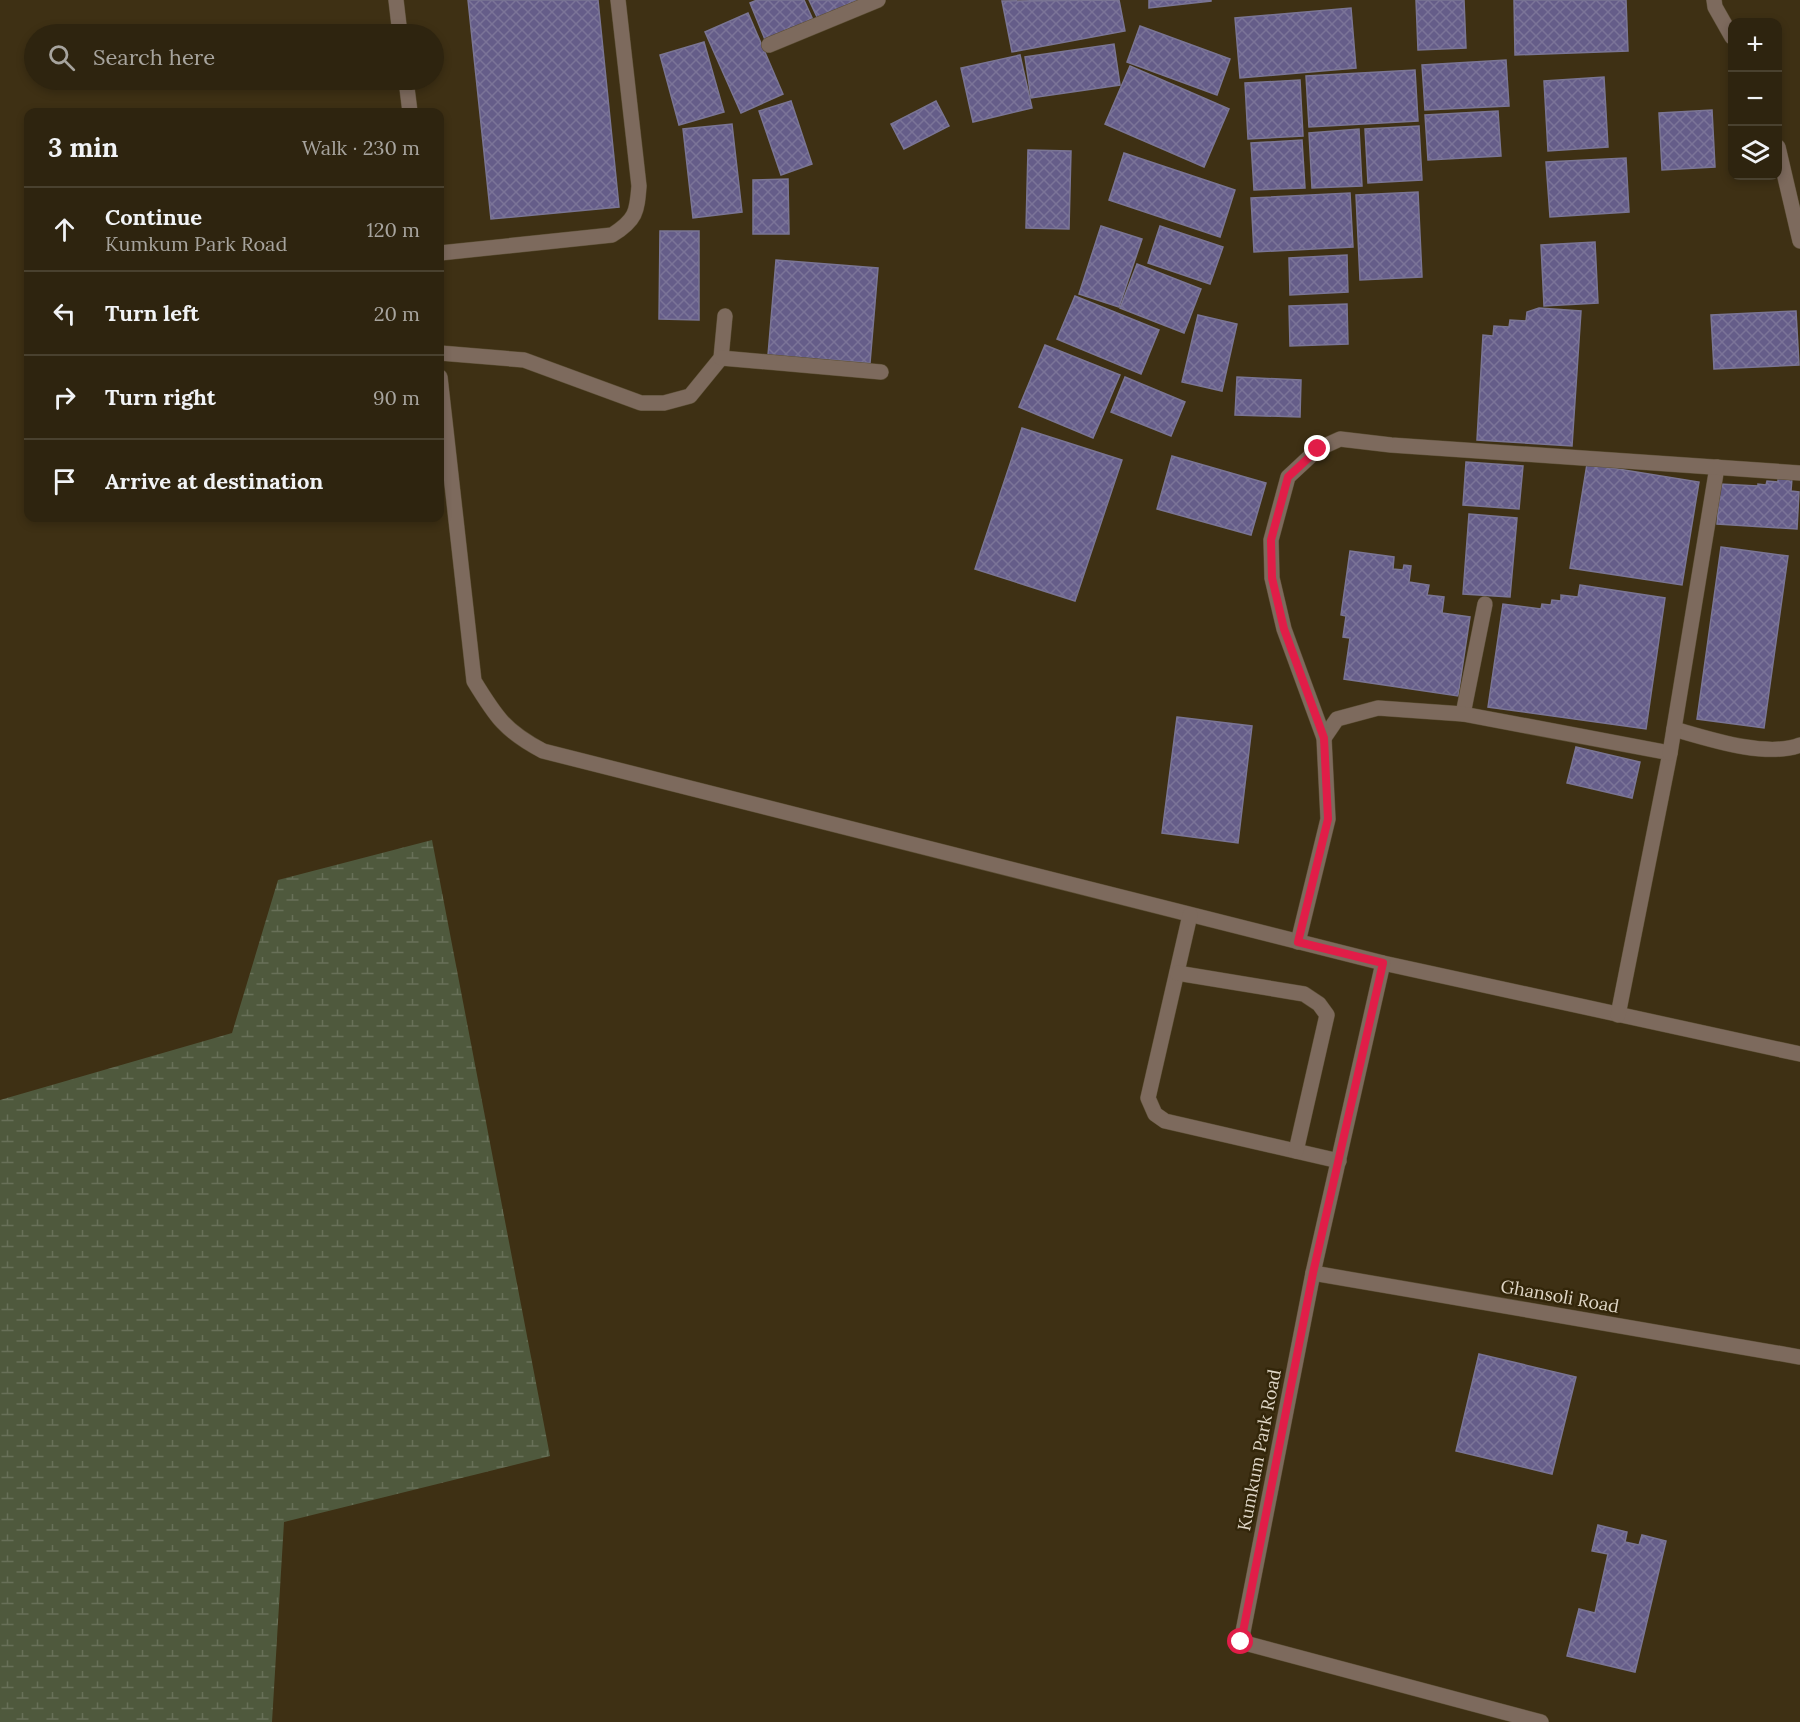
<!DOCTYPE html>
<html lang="en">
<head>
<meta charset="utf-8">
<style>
	:root { --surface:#2e240f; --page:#362c18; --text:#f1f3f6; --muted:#a7a49e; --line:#49412f }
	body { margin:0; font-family:Lora,serif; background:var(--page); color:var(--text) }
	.controls { position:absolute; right:18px; top:18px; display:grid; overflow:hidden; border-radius:12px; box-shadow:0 3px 9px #0003 }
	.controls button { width:54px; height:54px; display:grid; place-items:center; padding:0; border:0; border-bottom:2px solid var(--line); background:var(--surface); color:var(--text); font:30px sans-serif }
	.stop { position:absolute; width:18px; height:18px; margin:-14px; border:4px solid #e11d48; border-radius:50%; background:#fff }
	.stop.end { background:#e11d48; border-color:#fff; box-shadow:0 2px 6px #0008 }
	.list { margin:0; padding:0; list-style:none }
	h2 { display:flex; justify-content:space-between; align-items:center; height:78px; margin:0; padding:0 24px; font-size:26px }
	h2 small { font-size:20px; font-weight:400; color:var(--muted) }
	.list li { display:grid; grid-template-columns:39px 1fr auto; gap:18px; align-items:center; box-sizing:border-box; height:84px; padding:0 24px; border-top:2px solid var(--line) }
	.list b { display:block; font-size:22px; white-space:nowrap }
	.list p { margin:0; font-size:20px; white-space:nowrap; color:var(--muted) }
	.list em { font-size:20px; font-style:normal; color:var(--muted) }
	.icon { flex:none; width:33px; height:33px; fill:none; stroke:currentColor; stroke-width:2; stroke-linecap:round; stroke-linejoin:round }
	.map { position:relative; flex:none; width:1800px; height:1722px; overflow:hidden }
	.search { position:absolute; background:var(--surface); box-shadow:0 3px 9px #0003; left:24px; top:24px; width:420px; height:66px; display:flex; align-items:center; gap:15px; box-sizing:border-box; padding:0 21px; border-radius:33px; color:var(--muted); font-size:22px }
	.panel { position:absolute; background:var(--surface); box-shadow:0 3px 9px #0003; left:24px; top:108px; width:420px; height:414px; border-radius:12px }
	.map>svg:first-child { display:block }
	.wetland { fill:url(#wetland-marsh) }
	.building { fill:url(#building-cross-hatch); stroke:#7a7594; stroke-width:1.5 }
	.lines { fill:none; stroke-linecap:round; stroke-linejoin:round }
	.minor-casing { stroke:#5b4e34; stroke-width:16 }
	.minor { stroke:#7d6a5d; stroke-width:15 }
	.route { stroke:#e11d48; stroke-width:8 }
	.labels { text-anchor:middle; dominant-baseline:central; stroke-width:5; stroke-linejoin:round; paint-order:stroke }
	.street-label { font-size:18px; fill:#dfd6c6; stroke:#33260a }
</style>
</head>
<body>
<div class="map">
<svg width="1800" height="1722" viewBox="0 0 1800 1722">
	<defs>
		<pattern id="wetland-marsh" width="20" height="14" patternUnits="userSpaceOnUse" patternTransform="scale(1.5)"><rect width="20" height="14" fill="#4f593d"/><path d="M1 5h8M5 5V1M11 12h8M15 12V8" fill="none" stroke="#687058"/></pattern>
		<pattern id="building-cross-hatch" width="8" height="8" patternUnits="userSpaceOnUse" patternTransform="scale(1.5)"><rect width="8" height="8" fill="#655d89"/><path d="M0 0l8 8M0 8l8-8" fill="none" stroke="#7b7498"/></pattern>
	</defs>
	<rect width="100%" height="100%" fill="#3e3014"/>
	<polygon class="wetland" points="432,840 550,1456 284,1522 272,1722 0,1722 0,1100 232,1033 278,880"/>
	<g class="building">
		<polygon points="468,0 598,0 619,207 491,219"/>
		<polygon points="757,0 804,0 814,22 766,42 750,3"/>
		<polygon points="809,0 862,0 818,19"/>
		<polygon points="1119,0 1125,31 1012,52 1002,1"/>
		<polygon points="1149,0 1211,0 1211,1 1149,8"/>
		<polygon points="1416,0 1464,0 1466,48 1418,50"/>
		<polygon points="1514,0 1626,0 1628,51 1515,55"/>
		<polygon points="1351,8 1356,68 1240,78 1235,18"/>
		<polygon points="748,13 783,94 741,113 705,32"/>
		<polygon points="1140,26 1230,59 1217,95 1127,62"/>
		<polygon points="704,42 724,112 679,125 660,55"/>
		<polygon points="1114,44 1120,85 1031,98 1025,57"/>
		<polygon points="1020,55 1032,108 973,122 961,68"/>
		<polygon points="1506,60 1509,106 1425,110 1422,65"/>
		<polygon points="1130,66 1229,109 1204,167 1105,124"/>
		<polygon points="1415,70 1418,121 1309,127 1306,76"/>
		<polygon points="1604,77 1608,147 1548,151 1544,81"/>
		<polygon points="1300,80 1303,136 1248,139 1245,83"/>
		<polygon points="791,101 812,164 781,175 759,111"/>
		<polygon points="936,101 949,126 904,149 891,124"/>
		<polygon points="1712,110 1715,167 1662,170 1659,113"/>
		<polygon points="1498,111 1501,156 1428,160 1425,115"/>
		<polygon points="732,124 742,212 693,218 683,129"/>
		<polygon points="1419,126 1422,180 1368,183 1365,129"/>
		<polygon points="1359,129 1362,186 1312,188 1309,133"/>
		<polygon points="1302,140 1305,188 1254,190 1251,143"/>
		<polygon points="1028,150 1071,151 1069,229 1026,228"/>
		<polygon points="1124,153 1235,190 1220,237 1109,200"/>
		<polygon points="1626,158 1629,212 1550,217 1546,162"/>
		<polygon points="788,179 789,234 753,234 753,180"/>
		<polygon points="1418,192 1422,277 1360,280 1356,195"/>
		<polygon points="1350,193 1353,247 1254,252 1251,198"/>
		<polygon points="1101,226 1142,239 1119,307 1079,294"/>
		<polygon points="1160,226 1223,247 1210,284 1148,263"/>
		<polygon points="660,231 699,231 699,320 659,319"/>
		<polygon points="1595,242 1598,303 1544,306 1541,245"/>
		<polygon points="1347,255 1348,292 1290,295 1289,258"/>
		<polygon points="776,260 878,268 870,363 768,355"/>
		<polygon points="1137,264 1201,289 1184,333 1120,308"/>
		<polygon points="1075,296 1159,330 1141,374 1057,339"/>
		<polygon points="1347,304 1348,344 1290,346 1289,306"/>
		<polygon points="1539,308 1581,311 1572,446 1477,440 1483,335 1493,336 1494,326 1509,327 1510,320 1526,321 1527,312"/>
		<polygon points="1796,311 1799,365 1714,369 1711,315"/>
		<polygon points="1198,315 1237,324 1222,391 1182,382"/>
		<polygon points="1045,345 1120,375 1093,438 1019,407"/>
		<polygon points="1125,377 1185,402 1171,436 1111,412"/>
		<polygon points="1237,377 1301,380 1300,417 1235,415"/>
		<polygon points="1022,428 1122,460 1075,601 975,569"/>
		<polygon points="1172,456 1266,483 1251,535 1157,509"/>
		<polygon points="1466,462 1523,466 1519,509 1463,505"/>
		<polygon points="1587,464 1699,482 1682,585 1570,568"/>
		<polygon points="1778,478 1792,478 1791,491 1799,492 1797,529 1717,524 1720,484 1758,486 1758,484 1766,485 1767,481 1778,482"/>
		<polygon points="1469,514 1517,518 1510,597 1463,594"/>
		<polygon points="1721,547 1788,556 1764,728 1697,719"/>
		<polygon points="1350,551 1394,557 1393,569 1403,570 1404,565 1411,566 1409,582 1429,585 1427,595 1444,597 1442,613 1470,617 1458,696 1344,679 1350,638 1343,637 1346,616 1341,615"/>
		<polygon points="1580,585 1665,598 1646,729 1488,707 1503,604 1541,609 1542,604 1551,605 1552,600 1561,601 1561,595 1578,597"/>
		<polygon points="1177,717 1252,726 1238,843 1162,833"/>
		<polygon points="1576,747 1640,762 1632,798 1567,783"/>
		<polygon points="1479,1354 1576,1377 1552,1474 1456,1451"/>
		<polygon points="1598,1525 1627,1532 1625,1542 1639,1545 1642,1535 1666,1541 1635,1672 1567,1656 1579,1609 1595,1613 1608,1554 1592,1551"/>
	</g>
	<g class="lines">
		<g class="minor-casing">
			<g id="minor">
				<polyline points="396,0 400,34"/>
				<polyline points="1714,0 1715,7 1732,37"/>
				<polyline points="769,45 878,0"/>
				<polyline points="406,80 410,112"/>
				<polyline points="1778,147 1800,241"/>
				<path d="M440,253L612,235C636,220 637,212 639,186L618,0"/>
				<polyline points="440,353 524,360 641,403 664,403 690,396 721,358 725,316"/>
				<polyline points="721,358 881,372"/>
				<path d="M440,377L474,681C496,717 505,731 543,751L1383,963L1800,1054"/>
				<polyline points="1463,714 1485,604"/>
				<path d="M1674,729C1709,739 1766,758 1800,745"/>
				<polyline points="1324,738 1337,719 1378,708 1463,714 1670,753 1618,1015"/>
				<polyline points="1670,753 1717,467"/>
				<polyline points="1190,915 1148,1098 1155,1114 1165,1121 1339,1161"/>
				<polyline points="1298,942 1328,819 1324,738 1284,629 1272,578 1271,540 1288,477 1318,449 1340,439 1391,445 1800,473"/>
				<polyline points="1383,963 1313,1273 1241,1642 1541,1722"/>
				<polyline points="1177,973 1304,994 1319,1004 1327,1015 1296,1151"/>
				<polyline points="1313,1273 1800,1357"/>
			</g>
		</g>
		<use href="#minor" class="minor"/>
	</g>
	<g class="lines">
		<polyline class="route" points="1241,1642 1313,1273 1383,963 1298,942 1328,819 1324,738 1284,629 1272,578 1271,540 1288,477 1318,449"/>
	</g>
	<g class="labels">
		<g class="street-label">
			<text transform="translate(1560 1296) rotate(10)">Ghansoli Road</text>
			<text transform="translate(1259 1450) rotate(-79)">Kumkum Park Road</text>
		</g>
	</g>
</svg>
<div class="controls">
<button>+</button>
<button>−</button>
<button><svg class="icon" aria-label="layers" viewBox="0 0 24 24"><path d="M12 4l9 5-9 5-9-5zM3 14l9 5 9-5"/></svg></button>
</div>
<div class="stop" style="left:1241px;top:1642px"></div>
<div class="stop end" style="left:1318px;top:449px"></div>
<div class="search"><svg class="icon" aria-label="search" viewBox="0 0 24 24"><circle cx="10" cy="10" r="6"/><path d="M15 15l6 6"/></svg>Search here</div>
<section class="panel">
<h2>3 min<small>Walk · 230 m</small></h2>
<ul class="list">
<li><svg class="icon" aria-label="ahead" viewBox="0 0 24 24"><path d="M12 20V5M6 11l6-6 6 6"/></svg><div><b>Continue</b><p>Kumkum Park Road</p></div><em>120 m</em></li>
<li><svg class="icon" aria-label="left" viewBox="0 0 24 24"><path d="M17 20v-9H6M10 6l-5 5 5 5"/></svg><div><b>Turn left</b></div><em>20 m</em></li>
<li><svg class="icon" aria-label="right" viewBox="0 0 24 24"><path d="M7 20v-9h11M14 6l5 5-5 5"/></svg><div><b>Turn right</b></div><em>90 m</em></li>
<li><svg class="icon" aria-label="arrive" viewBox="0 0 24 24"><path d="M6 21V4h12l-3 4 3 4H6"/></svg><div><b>Arrive at destination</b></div></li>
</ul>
</section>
</div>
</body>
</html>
